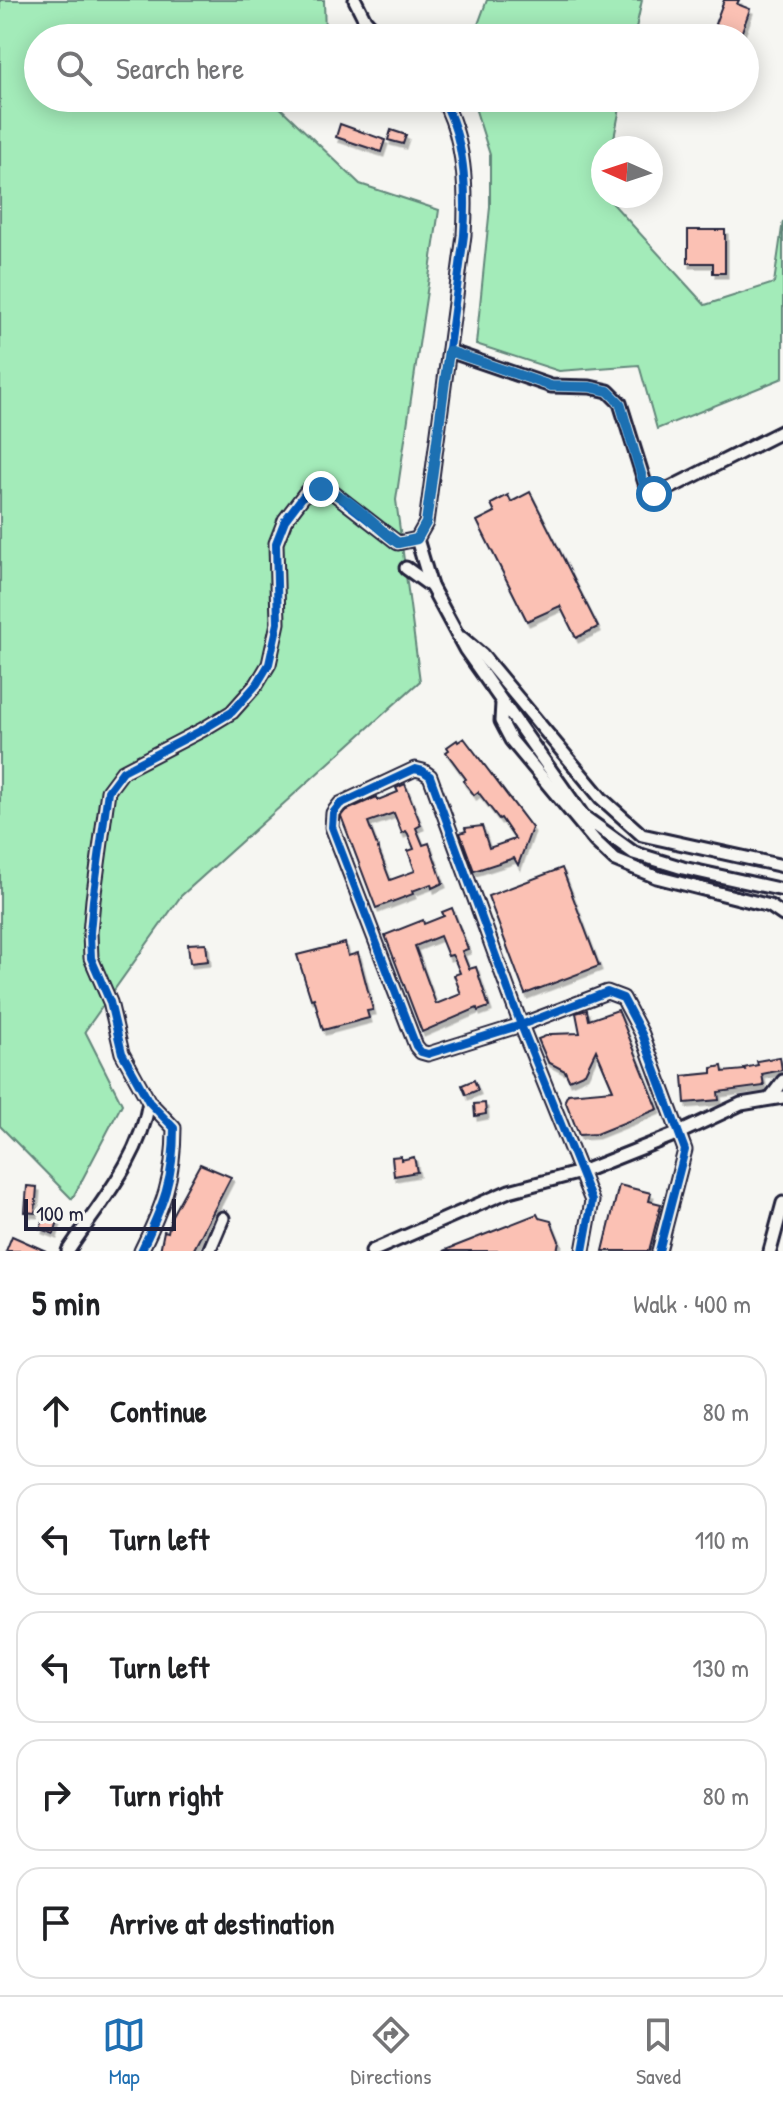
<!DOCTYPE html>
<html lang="en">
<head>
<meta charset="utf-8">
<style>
	:root { --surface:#fff; --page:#f6f6f6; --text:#202124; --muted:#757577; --line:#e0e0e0; --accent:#1f6fb2 }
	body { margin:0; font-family:"Patrick Hand",sans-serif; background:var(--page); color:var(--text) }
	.compass { position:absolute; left:591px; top:136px; width:72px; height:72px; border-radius:50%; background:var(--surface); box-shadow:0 4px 20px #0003; rotate:273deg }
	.scale { position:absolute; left:24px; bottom:20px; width:152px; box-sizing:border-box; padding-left:8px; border:4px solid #22223b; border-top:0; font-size:22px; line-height:28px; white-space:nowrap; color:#22223b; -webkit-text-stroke:6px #f6f6f2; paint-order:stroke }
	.stop { position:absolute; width:24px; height:24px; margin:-18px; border:6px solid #1f6fb2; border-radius:50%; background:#fff }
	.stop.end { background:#1f6fb2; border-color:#fff; box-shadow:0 2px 8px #0008 }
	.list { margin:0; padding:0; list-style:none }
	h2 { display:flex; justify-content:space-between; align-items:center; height:104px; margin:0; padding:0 32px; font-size:34px }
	h2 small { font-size:26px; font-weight:400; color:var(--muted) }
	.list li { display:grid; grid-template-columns:52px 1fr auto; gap:24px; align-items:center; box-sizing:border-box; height:112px; margin:0 16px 16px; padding:0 16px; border:2px solid var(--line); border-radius:24px }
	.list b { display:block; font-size:30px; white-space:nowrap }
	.list em { font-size:26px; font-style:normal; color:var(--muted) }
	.icon { flex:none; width:44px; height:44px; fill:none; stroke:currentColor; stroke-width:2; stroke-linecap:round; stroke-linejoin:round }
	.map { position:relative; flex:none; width:783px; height:1251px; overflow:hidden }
	.search { position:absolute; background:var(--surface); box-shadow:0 4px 20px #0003; left:24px; right:24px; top:24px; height:88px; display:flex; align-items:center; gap:20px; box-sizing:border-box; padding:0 28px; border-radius:44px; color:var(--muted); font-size:30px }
	.sheet { height:744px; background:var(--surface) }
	nav { display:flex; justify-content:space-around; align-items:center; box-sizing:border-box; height:112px; border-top:2px solid var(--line); background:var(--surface); font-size:22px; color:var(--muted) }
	nav a { display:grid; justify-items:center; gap:4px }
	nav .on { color:var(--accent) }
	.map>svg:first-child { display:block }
	.green { fill:#a3ebb9; stroke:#62867a; stroke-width:2 }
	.building { fill:#fbc1b4; stroke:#22223b; stroke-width:2; fill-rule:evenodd; filter:url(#shadow) }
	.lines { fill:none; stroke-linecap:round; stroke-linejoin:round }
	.minor-casing { stroke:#22223b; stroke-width:17 }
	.minor { stroke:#f6f6f2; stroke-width:11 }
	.cycleway-casing { stroke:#f6f6f2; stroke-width:13 }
	.cycleway { stroke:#0057b8; stroke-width:8 }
	.route { stroke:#1f6fb2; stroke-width:10 }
</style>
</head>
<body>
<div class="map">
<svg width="783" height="1251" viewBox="0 0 783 1251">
	<defs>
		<filter id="shadow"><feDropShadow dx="2.5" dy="4.5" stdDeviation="0" flood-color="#0004"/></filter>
	</defs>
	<rect width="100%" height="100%" fill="#f6f6f2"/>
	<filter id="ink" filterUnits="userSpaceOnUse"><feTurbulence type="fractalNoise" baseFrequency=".0125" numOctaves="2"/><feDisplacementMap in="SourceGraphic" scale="16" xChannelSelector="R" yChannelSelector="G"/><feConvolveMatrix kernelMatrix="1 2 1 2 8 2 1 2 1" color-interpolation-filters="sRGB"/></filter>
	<g filter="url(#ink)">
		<g class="green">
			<polygon points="0,0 324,0 325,35 322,38 38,38 38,98 270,98 360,184 439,210 396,500 420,681 181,896 85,1031 122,1104 72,1199 0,1126"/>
			<polygon points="487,0 642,0 634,38 473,38"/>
			<polygon points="472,98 622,98 612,148 603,148 603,196 606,196 705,305 774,283 783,221 783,378 657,429 639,365 559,371 476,344 490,207 490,155"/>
		</g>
		<g class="building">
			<polygon points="724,0 739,0 737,4 750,9 741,34 715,24"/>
			<polygon points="340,124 385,140 381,152 336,137"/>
			<polygon points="391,130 406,135 403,144 388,140"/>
			<polygon points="688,230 725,230 725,273 713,273 713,263 688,263"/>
			<polygon points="530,492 598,627 576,638 560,606 527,621 477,521 495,512 491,504 508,495 511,502"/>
			<polygon points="464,738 532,828 518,865 514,858 474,871 460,833 466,831 465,828 482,826 489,848 515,839 501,818 499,819 478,792 474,795 472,792 463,781 466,779 446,752 449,750 447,747 457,740 458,742"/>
			<path d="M405,784L421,825L416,828L423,845L429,843L443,883L432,888L431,884L412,891L413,894L376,908L341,816L345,811L372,799L377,797L378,800L398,792L396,788ZM394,813L402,833L406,831L408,834L414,849L408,851L415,871L390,880L368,822Z"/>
			<polygon points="562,868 599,966 525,994 488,896"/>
			<path d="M452,908L468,949L462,951L469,969L476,967L489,1007L478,1011L477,1008L422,1032L385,935L423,920L424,924L444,916L442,912ZM440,936L448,956L452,955L454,958L460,973L454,975L461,994L436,1004L415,946Z"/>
			<polygon points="206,943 208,961 190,963 188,944"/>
			<polygon points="345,943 348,956 358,953 373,1010 367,1011 369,1018 323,1030 314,998 311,999 297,955"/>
			<polygon points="587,1010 589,1020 618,1010 658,1109 596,1134 579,1135 565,1100 568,1094 613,1090 596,1050 585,1073 569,1080 565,1071 548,1062 538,1039 551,1034 580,1033 576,1013"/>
			<polygon points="780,1057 782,1070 762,1074 764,1086 718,1092 719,1100 685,1103 683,1076 712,1073 712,1068 722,1066 723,1072 745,1070 744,1068 758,1065 757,1061"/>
			<polygon points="474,1080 478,1090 466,1095 462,1085"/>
			<polygon points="485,1103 486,1114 475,1116 474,1104"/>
			<polygon points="401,1156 401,1160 414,1157 417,1172 394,1176 392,1157"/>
			<polygon points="200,1164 231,1177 193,1251 160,1251 164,1231 168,1232 171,1217"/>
			<polygon points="619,1185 651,1193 649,1201 661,1204 649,1251 603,1251"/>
			<polygon points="27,1186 37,1187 35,1213 25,1212"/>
			<polygon points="46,1212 59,1217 54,1234 40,1229"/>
			<polygon points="537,1214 539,1218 551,1221 559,1241 557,1251 443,1251"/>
			<polygon points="12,1236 46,1251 6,1251"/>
		</g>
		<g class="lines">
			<g class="minor-casing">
				<g id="minor">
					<polyline points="355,0 365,20 382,38"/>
					<polyline points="449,351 551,386 590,387 608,391 620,403 648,493 654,494 664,491 783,431"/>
					<polyline points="417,539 431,586 465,649 583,816 634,853 683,868 783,890"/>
					<polyline points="406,568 431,586"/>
					<polyline points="462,638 482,655 601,798 642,835 783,866"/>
					<polyline points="502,703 501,721 511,740 595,841 615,860 656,877 770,906 783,915"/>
					<polyline points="771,1097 783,1081"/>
					<path d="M68,1251C99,1204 140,1159 149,1102"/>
					<path d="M141,1251C163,1206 174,1179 174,1128L149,1102L122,1053L110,1002L91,958L90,933L93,900L108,791L123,771L202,730L232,712L257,684L269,664L278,623L276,543L285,520L307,491H331L398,543L417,539L426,523L464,235C467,189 465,138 442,98"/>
					<polyline points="209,1251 223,1218"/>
					<polyline points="372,1251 509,1191 581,1172 679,1133 741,1104 783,1097"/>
					<polyline points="583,1251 592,1201 521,1025 430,776 423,771 415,769 340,804 333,813 332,827 416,1046 421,1052 428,1054 521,1025 607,992 623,998 642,1034 685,1150 659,1251"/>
					<polyline points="770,1251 783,1203"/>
				</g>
			</g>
			<use href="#minor" class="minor"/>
			<g class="cycleway-casing">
				<g id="cycleway">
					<path d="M141,1251C163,1206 174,1179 174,1128L149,1102L122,1053L110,1002L91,958L90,933L93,900L108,791L123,771L202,730L232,712L257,684L269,664L278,623L276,543L285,520L307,491H331L398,543L417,539L426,523L464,235C467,189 465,138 442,98"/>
					<polyline points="583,1251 592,1201 521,1025 430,776 423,771 415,769 340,804 333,813 332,827 416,1046 421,1052 428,1054 521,1025 607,992 623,998 642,1034 685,1150 659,1251"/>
				</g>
			</g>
			<use href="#cycleway" class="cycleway"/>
		</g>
	</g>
	<g class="lines" filter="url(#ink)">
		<path class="route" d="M321,489C351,495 373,526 398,543L417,539L426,523L449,351L551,386L590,387L608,391L620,403L644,484L648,493L654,494"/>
	</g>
</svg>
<svg class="compass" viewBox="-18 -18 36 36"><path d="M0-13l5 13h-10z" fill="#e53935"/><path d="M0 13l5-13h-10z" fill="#757577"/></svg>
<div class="scale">100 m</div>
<div class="stop" style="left:654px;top:494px"></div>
<div class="stop end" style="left:321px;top:489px"></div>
<div class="search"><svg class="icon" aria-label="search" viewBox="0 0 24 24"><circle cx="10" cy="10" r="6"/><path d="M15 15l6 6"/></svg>Search here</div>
</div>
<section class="sheet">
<h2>5 min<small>Walk · 400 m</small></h2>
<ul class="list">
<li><svg class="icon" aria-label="ahead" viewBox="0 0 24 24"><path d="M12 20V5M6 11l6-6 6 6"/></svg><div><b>Continue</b></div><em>80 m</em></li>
<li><svg class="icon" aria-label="left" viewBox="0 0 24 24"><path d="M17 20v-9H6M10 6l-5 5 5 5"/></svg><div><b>Turn left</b></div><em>110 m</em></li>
<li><svg class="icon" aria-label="left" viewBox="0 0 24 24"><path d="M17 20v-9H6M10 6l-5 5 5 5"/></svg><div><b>Turn left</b></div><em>130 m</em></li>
<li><svg class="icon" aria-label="right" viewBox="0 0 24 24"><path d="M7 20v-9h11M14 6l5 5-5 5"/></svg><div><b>Turn right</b></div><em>80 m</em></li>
<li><svg class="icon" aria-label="arrive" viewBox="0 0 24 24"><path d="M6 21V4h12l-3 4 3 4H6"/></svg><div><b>Arrive at destination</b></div></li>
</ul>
</section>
<nav>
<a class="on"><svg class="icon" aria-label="map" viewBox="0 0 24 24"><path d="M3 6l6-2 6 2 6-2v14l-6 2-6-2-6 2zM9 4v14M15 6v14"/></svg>Map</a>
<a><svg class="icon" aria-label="directions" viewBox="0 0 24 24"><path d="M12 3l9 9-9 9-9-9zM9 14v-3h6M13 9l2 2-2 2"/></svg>Directions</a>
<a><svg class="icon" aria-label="saved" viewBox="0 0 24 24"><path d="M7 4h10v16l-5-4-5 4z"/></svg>Saved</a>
</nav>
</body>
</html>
